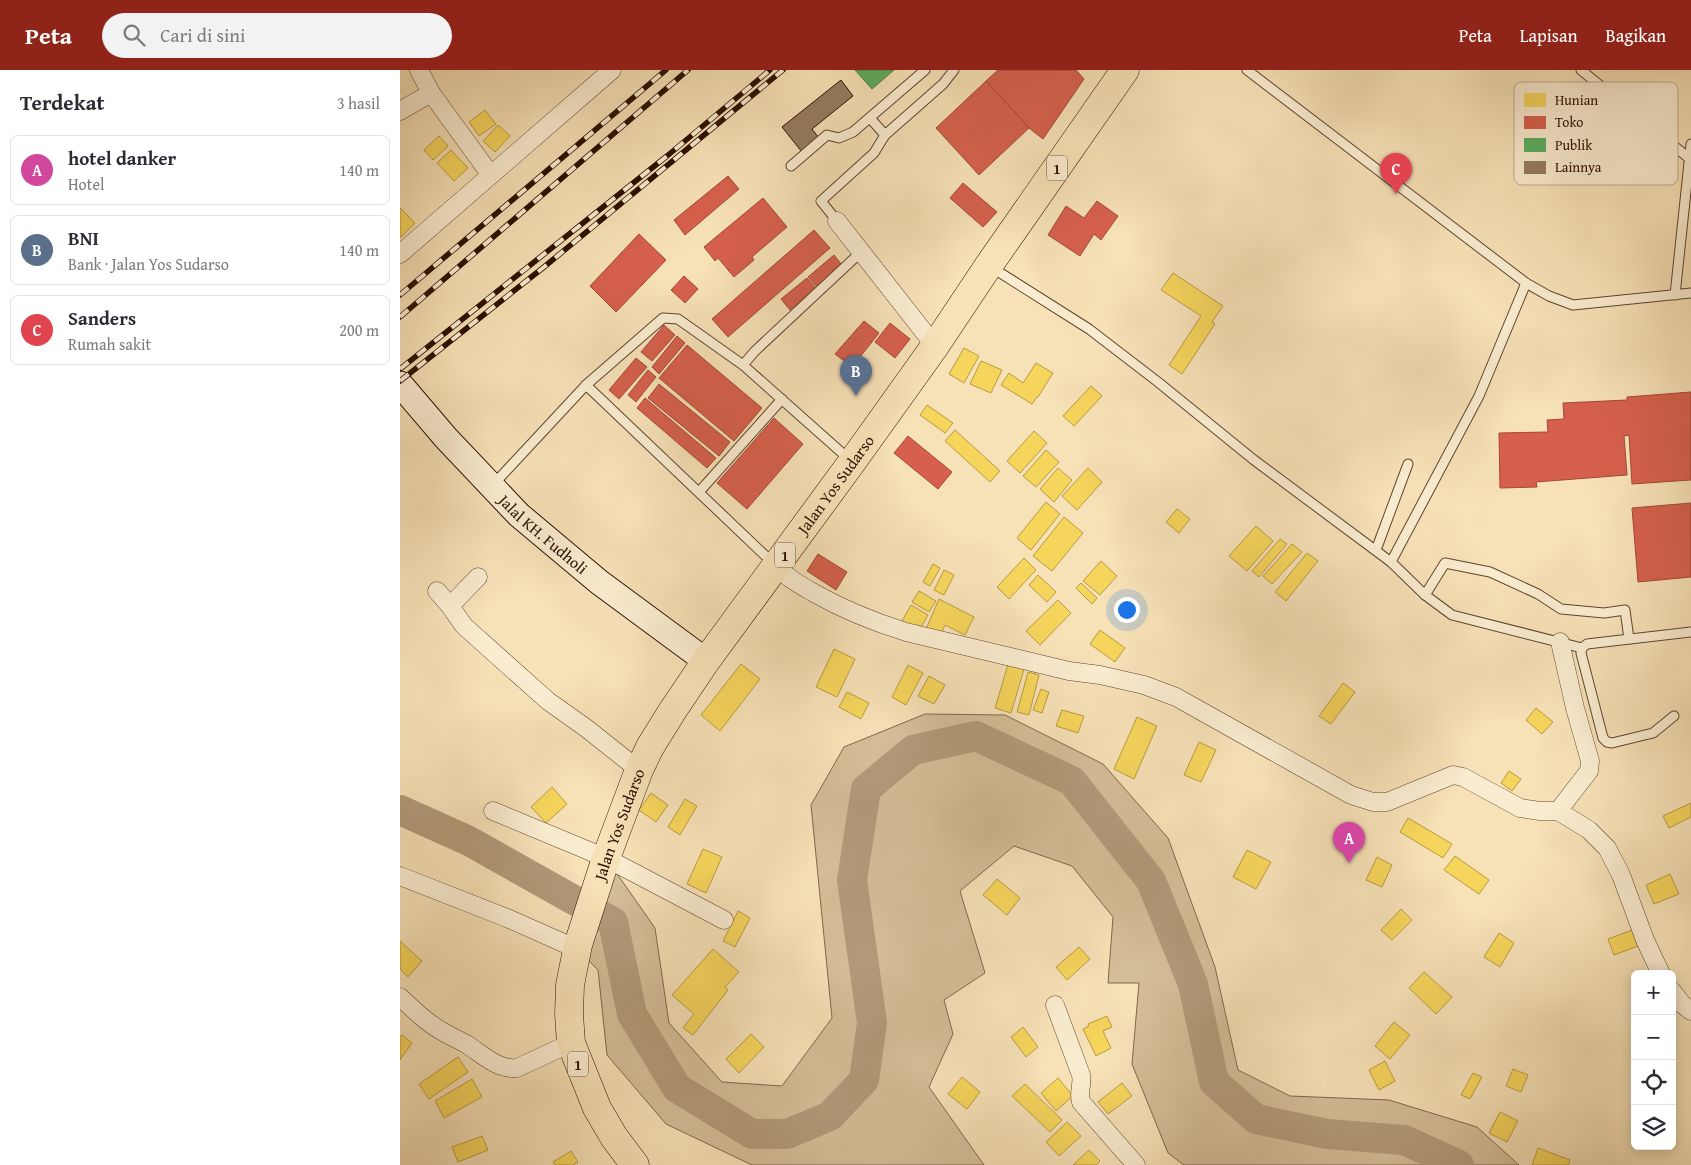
<!DOCTYPE html>
<html lang="id">
<head>
<meta charset="utf-8">
<style>
	:root { --surface:#fff; --page:#f2f2f3; --text:#2b2b33; --muted:#7c7c81; --line:#e1e1e2; --accent:#8f2418 }
	body { margin:0; font-family:"Gentium Book Plus",serif; background:var(--page); color:var(--text) }
	.controls { position:absolute; right:15px; bottom:15px; display:grid; overflow:hidden; border-radius:8px; box-shadow:0 2px 12px #0003 }
	.controls button { width:45px; height:45px; display:grid; place-items:center; padding:0; border:0; border-bottom:1px solid var(--line); background:var(--surface); color:var(--text); font:25px sans-serif }
	.you { position:absolute; left:726px; top:539px; width:18px; height:18px; margin:-12px; border:4px solid #fff; border-radius:50%; background:#1a73e8; box-shadow:0 0 0 8px #1a73e833 }
	.badge { display:grid; place-items:center; width:32px; height:32px; border-radius:50%; background:var(--accent); color:#fff; font-size:16px; font-weight:700 }
	.pin { position:absolute; translate:-50% -41px; filter:drop-shadow(0 1px 2px #0008) }
	.pin::after { content:''; position:absolute; top:26px; width:18px; height:15px; background:inherit; clip-path:polygon(0 0,100% 0,50% 100%) }
	.list { margin:0; padding:0; list-style:none }
	h2 { display:flex; justify-content:space-between; align-items:center; height:65px; margin:0; padding:0 20px; font-size:21px }
	h2 small { font-size:16px; font-weight:400; color:var(--muted) }
	.list li { display:grid; grid-template-columns:32px 1fr auto; gap:15px; align-items:center; box-sizing:border-box; height:70px; margin:0 10px 10px; padding:0 10px; border:1px solid var(--line); border-radius:8px }
	.list b { display:block; font-size:19px; white-space:nowrap }
	.list p { margin:0; font-size:16px; white-space:nowrap; color:var(--muted) }
	.list em { font-size:16px; font-style:normal; color:var(--muted) }
	.icon { flex:none; width:28px; height:28px; fill:none; stroke:currentColor; stroke-width:2; stroke-linecap:round; stroke-linejoin:round }
	.map { position:relative; flex:none; width:1291px; height:1095px; overflow:hidden }
	header { display:flex; align-items:center; gap:30px; box-sizing:border-box; height:70px; padding:0 25px; background:var(--accent); color:#fff }
	header strong { font-size:24px }
	nav { display:flex; gap:28px; margin-inline-start:auto; font-size:18px }
	.search { width:350px; height:45px; background:var(--page); display:flex; align-items:center; gap:12px; box-sizing:border-box; padding:0 18px; border-radius:28px; color:var(--muted); font-size:19px }
	main { display:flex }
	aside { flex:1; background:var(--surface) }
	.map>svg:first-child { display:block }
	.green { fill:#d4be98; stroke:#80684c }
	.homes { fill:#f6d55c; stroke:#b99a40 }
	.shops { fill:#d6604d; stroke:#a34836 }
	.public { fill:#5aae61; stroke:#4c7f44 }
	.lines { fill:none; stroke-linecap:round; stroke-linejoin:round }
	.river { stroke:#b29a79; stroke-width:30 }
	.building { fill:#957d5f; stroke:#2b1100 }
	.lane-casing { stroke:#5e452e; stroke-width:11 }
	.street-casing { stroke:#5e452e; stroke-width:19 }
	.secondary-casing { stroke:#2b1100; stroke-width:27 }
	.highway-casing { stroke:#2b1100; stroke-width:29 }
	.lane { stroke:#faecd0; stroke-width:9 }
	.street { stroke:#faecd0; stroke-width:18 }
	.secondary { stroke:#faecd0; stroke-width:25 }
	.highway { stroke:#f7e1b7; stroke-width:28 }
	.rail-casing { stroke:#2b1100; stroke-width:5.5 }
	.rail { stroke:#faecd0; stroke-width:4; stroke-dasharray:11; stroke-linecap:butt }
	.labels { text-anchor:middle; dominant-baseline:central; stroke-width:5; stroke-linejoin:round; paint-order:stroke }
	.shield { fill:#faecd0; stroke:#69533e; stroke-width:1 }
	.shield-label { font-size:15px; font-weight:bold; fill:#2b1100 }
	.street-label { font-size:16px; fill:#2b1100; stroke:#faecd0 }
	.key { fill:#faecd0; stroke:#bcaa92; stroke-width:1 }
	.key-label { font-size:14px; fill:#2b1100 }
</style>
</head>
<body>
<header>
<strong>Peta</strong>
<div class="search"><svg class="icon" aria-label="search" viewBox="0 0 24 24"><circle cx="10" cy="10" r="6"/><path d="M15 15l6 6"/></svg>Cari di sini</div>
<nav><a>Peta</a><a>Lapisan</a><a>Bagikan</a></nav>
</header>
<main>
<aside>
<h2>Terdekat<small>3 hasil</small></h2>
<ul class="list">
<li><span class="badge" style="background:#d1479c">A</span><div><b>hotel danker</b><p>Hotel</p></div><em>140 m</em></li>
<li><span class="badge" style="background:#5c6f8a">B</span><div><b>BNI</b><p>Bank · Jalan Yos Sudarso</p></div><em>140 m</em></li>
<li><span class="badge" style="background:#e0444e">C</span><div><b>Sanders</b><p>Rumah sakit</p></div><em>200 m</em></li>
</ul>
</aside>
<div class="map">
<svg width="1291" height="1095" viewBox="0 0 1291 1095">
	<rect width="100%" height="100%" fill="#f7e1b7"/>
	<filter id="stains"><feTurbulence type="fractalNoise" baseFrequency=".004" numOctaves="4"/><feColorMatrix values="0 0 0 0 .2 0 0 0 0 .09 0 0 0 0 .02 0 0 0 .5 -.17"/></filter>
	<radialGradient id="worn" r=".72"><stop offset=".6" stop-color="#630" stop-opacity="0"/><stop offset="1" stop-color="#630" stop-opacity=".3"/></radialGradient>
	<polygon class="green" points="525,644 605,645 703,694 768,768 815,897 838,1000 890,1026 989,1030 1077,1057 1119,1095 784,1095 768,1083 732,994 739,913 708,913 713,847 672,796 614,776 560,821 585,903 544,930 553,964 529,1017 584,1095 352,1095 266,1054 207,985 198,900 177,879 206,788 255,858 269,953 322,1012 382,1016 432,948 411,735 444,677"/>
	<g class="homes">
		<polygon points="85,40 96,54 79,66 69,52"/>
		<polygon points="98,55 110,66 95,82 83,71"/>
		<polygon points="39,66 48,76 33,90 24,80"/>
		<polygon points="51,80 68,98 54,111 37,93"/>
		<polygon points="0,138 15,153 0,168"/>
		<polygon points="773,203 823,236 812,252 815,254 782,304 769,295 801,246 761,220"/>
		<polygon points="564,278 579,286 564,313 549,304"/>
		<polygon points="581,291 602,300 591,323 570,314"/>
		<polygon points="636,293 653,303 638,327 637,327 632,334 601,315 609,303 623,313"/>
		<polygon points="691,316 702,326 674,356 663,346"/>
		<polygon points="527,335 553,353 545,363 520,345"/>
		<polygon points="555,360 600,401 590,412 545,371"/>
		<polygon points="634,361 647,373 620,403 607,391"/>
		<polygon points="646,380 659,392 636,417 623,406"/>
		<polygon points="658,398 672,410 654,432 640,419"/>
		<polygon points="688,398 702,412 677,440 662,426"/>
		<polygon points="646,432 660,444 631,480 617,468"/>
		<polygon points="777,439 790,449 779,463 766,452"/>
		<polygon points="664,447 683,463 652,501 633,486"/>
		<polygon points="856,456 873,471 847,501 829,486"/>
		<polygon points="880,469 887,474 859,507 852,501"/>
		<polygon points="892,474 902,482 872,514 863,506"/>
		<polygon points="907,483 918,491 886,531 875,522"/>
		<polygon points="624,488 636,500 609,529 597,517"/>
		<polygon points="701,491 717,506 700,525 683,511"/>
		<polygon points="533,494 540,498 530,516 523,512"/>
		<polygon points="544,500 554,505 544,525 534,520"/>
		<polygon points="638,505 656,522 647,532 629,515"/>
		<polygon points="681,513 697,528 692,534 676,518"/>
		<polygon points="519,521 536,531 529,542 512,532"/>
		<polygon points="539,529 574,547 565,565 545,555 540,566 526,559"/>
		<polygon points="658,530 671,543 640,575 626,561"/>
		<polygon points="511,535 528,545 519,561 502,551"/>
		<polygon points="700,560 725,578 715,592 690,574"/>
		<polygon points="434,579 455,589 437,627 416,617"/>
		<polygon points="609,591 625,596 611,643 595,638"/>
		<polygon points="341,594 360,609 320,661 301,645"/>
		<polygon points="508,595 523,603 506,635 492,627"/>
		<polygon points="628,602 639,605 629,645 617,642"/>
		<polygon points="529,606 545,615 534,634 518,626"/>
		<polygon points="943,613 955,622 931,654 919,646"/>
		<polygon points="641,619 649,622 642,643 633,640"/>
		<polygon points="447,622 469,633 461,649 439,637"/>
		<polygon points="1136,638 1153,652 1142,664 1126,650"/>
		<polygon points="662,640 684,646 678,663 656,656"/>
		<polygon points="737,647 757,656 734,709 714,699"/>
		<polygon points="799,672 816,680 801,712 784,705"/>
		<polygon points="1109,701 1121,709 1112,721 1101,713"/>
		<polygon points="152,717 167,734 146,753 131,737"/>
		<polygon points="251,723 268,735 256,752 239,740"/>
		<polygon points="285,729 297,736 280,765 268,757"/>
		<polygon points="1291,733 1291,747 1269,758 1263,746"/>
		<polygon points="1008,748 1052,774 1043,788 1000,762"/>
		<polygon points="303,779 322,787 306,823 287,814"/>
		<polygon points="847,780 871,792 856,819 833,807"/>
		<polygon points="1055,786 1089,810 1079,824 1044,800"/>
		<polygon points="977,787 992,795 982,817 966,810"/>
		<polygon points="1270,804 1279,824 1254,834 1246,815"/>
		<polygon points="597,809 620,828 607,845 583,825"/>
		<polygon points="1001,839 1012,850 992,870 981,860"/>
		<polygon points="338,841 350,848 335,877 323,871"/>
		<polygon points="1232,860 1238,876 1214,885 1208,869"/>
		<polygon points="1099,863 1114,873 1100,897 1084,887"/>
		<polygon points="0,871 22,891 8,907 0,899"/>
		<polygon points="679,877 690,889 667,910 656,897"/>
		<polygon points="313,879 339,902 325,917 328,920 293,965 283,958 294,944 272,925"/>
		<polygon points="1024,902 1052,927 1036,944 1009,918"/>
		<polygon points="707,946 712,957 703,961 711,978 696,986 683,959 689,956 688,954"/>
		<polygon points="994,952 1010,965 990,989 975,976"/>
		<polygon points="623,957 638,977 626,987 611,967"/>
		<polygon points="351,964 364,977 339,1003 326,989"/>
		<polygon points="2,965 12,973 0,990 0,967"/>
		<polygon points="58,987 68,1002 29,1029 19,1014"/>
		<polygon points="985,991 995,1011 979,1020 969,1000"/>
		<polygon points="1113,999 1128,1005 1121,1022 1106,1016"/>
		<polygon points="1073,1003 1082,1007 1070,1029 1061,1025"/>
		<polygon points="562,1007 580,1022 567,1039 548,1024"/>
		<polygon points="658,1008 673,1026 656,1041 641,1023"/>
		<polygon points="72,1009 82,1027 44,1048 35,1031"/>
		<polygon points="722,1013 732,1026 708,1044 698,1032"/>
		<polygon points="625,1014 662,1050 650,1062 612,1026"/>
		<polygon points="1100,1042 1118,1051 1107,1072 1089,1063"/>
		<polygon points="667,1052 681,1066 659,1086 646,1072"/>
		<polygon points="82,1066 88,1080 58,1092 52,1077"/>
		<polygon points="1138,1078 1170,1090 1168,1095 1132,1095"/>
		<polygon points="689,1080 700,1091 696,1095 673,1095"/>
		<polygon points="171,1081 178,1092 173,1095 155,1095 153,1092"/>
	</g>
	<g class="shops">
		<polygon points="598,0 676,0 684,9 643,69 629,58 586,11"/>
		<polygon points="586,11 629,58 579,105 536,58"/>
		<polygon points="328,106 339,119 285,165 274,150"/>
		<polygon points="563,113 597,142 583,157 550,128"/>
		<polygon points="363,128 387,157 352,187 354,190 334,207 318,188 315,191 304,177"/>
		<polygon points="697,131 718,146 701,170 694,164 680,186 648,165 666,136 684,148"/>
		<polygon points="414,160 430,178 328,267 312,249"/>
		<polygon points="239,164 266,190 216,242 190,216"/>
		<polygon points="434,185 442,195 417,217 408,207"/>
		<polygon points="284,206 298,219 285,233 271,220"/>
		<polygon points="407,208 416,218 390,240 381,229"/>
		<polygon points="464,251 479,263 452,297 435,284"/>
		<polygon points="490,253 510,269 495,288 475,272"/>
		<polygon points="264,255 275,265 252,291 241,282"/>
		<polygon points="277,266 285,273 259,304 252,297"/>
		<polygon points="287,275 362,338 334,371 259,308"/>
		<polygon points="236,288 247,297 219,329 209,320"/>
		<polygon points="248,300 256,307 236,332 228,325"/>
		<polygon points="259,314 330,372 319,386 248,328"/>
		<polygon points="1291,322 1291,410 1232,414 1229,365 1224,366 1227,405 1136,412 1137,417 1100,418 1099,363 1148,362 1147,350 1164,349 1163,333 1227,330 1227,327"/>
		<polygon points="245,328 316,388 307,398 237,338"/>
		<polygon points="374,348 403,374 347,439 317,413"/>
		<polygon points="508,366 552,402 538,419 494,383"/>
		<polygon points="1291,433 1291,507 1238,512 1232,438"/>
		<polygon points="418,484 447,502 436,520 407,501"/>
	</g>
	<polygon class="public" points="455,0 494,0 472,19"/>
	<g class="lines">
		<polyline class="river" points="0,740 69,771 213,852 232,944 277,1018 352,1064 387,1064 430,1046 464,1010 472,953 452,810 466,719 513,680 576,666 672,711 751,811 793,914 814,1012 856,1049 927,1064 1004,1070 1059,1095"/>
	</g>
	<polygon class="building" points="441,10 453,26 412,59 419,68 402,82 382,57"/>
	<g class="lines">
		<g class="lane-casing">
			<g id="lane">
				<polyline points="847,0 1126,213 1149,226 1173,235 1291,223"/>
				<polyline points="1181,0 1290,89"/>
				<polyline points="470,48 485,65"/>
				<polyline points="391,96 427,65 439,68 453,62 525,0"/>
				<polyline points="437,151 421,131 474,83 485,65 543,14 554,0"/>
				<polyline points="591,197 689,259 758,312 854,390 991,492 1025,525 1052,545 1182,578"/>
				<polyline points="1275,225 1291,74"/>
				<polyline points="186,315 374,494"/>
				<polyline points="450,390 343,295 355,281 461,182"/>
				<polyline points="92,416 186,315 263,248 278,249 343,295"/>
				<polyline points="299,422 382,329"/>
				<polyline points="976,480 1008,394"/>
				<polyline points="991,492 1079,326 1126,213"/>
				<polyline points="1025,525 1045,493 1090,502 1138,524 1161,539 1204,543 1225,540 1229,569"/>
				<polyline points="1274,646 1253,663 1212,673 1207,672 1203,668 1181,583 1182,578 1187,574 1291,562"/>
			</g>
		</g>
		<g class="street-casing">
			<g id="street">
				<polyline points="19,0 31,23 90,104"/>
				<polyline points="0,41 31,23"/>
				<polyline points="437,151 535,276"/>
				<polyline points="0,184 212,0"/>
				<path d="M377,496C387,508 400,515 414,523C444,540 474,552 506,562L669,601L700,605L744,615L776,627L951,725L973,732H987L1053,705L1063,707L1120,738L1140,741H1158L1189,760L1207,778L1221,805L1245,870L1261,904"/>
				<polyline points="78,507 50,536 64,556 148,631 186,658 239,700"/>
				<polyline points="37,521 50,536"/>
				<polyline points="93,741 206,788 324,850"/>
				<polyline points="1158,741 1189,701 1190,691 1175,638 1160,572"/>
				<polyline points="0,806 107,848 177,879"/>
				<polyline points="1272,921 1282,934 1291,941"/>
				<path d="M0,927C14,940 28,954 45,963C52,967 59,970 66,974C82,984 97,1000 117,998L171,973"/>
				<path d="M655,935L681,1005C683,1014 678,1022 681,1032L736,1095"/>
			</g>
		</g>
		<g class="secondary-casing">
			<g id="secondary">
				<path id="s1" d="M0,314L46,368L119,445L199,512L306,591"/>
			</g>
		</g>
		<g class="highway-casing">
			<g id="highway">
				<path id="s2" d="M235,1095L214,1067L197,1038L171,973L169,944L170,915L178,875L206,788L239,700L250,677L273,640L306,591L452,392L535,276L589,195L725,0"/>
			</g>
		</g>
		<use href="#lane" class="lane"/>
		<use href="#street" class="street"/>
		<use href="#secondary" class="secondary"/>
		<use href="#highway" class="highway"/>
		<g class="rail-casing">
			<g id="rail">
				<polyline points="0,225 266,0"/>
				<polyline points="0,247 288,0"/>
				<polyline points="0,299 267,86 370,0"/>
				<polyline points="0,311 144,197 383,0"/>
			</g>
		</g>
		<use href="#rail" class="rail"/>
	</g>
	<g class="labels">
		<g class="shield">
			<rect x="647" y="85.5" width="20" height="25" rx="4"/>
			<rect x="375" y="472.5" width="20" height="25" rx="4"/>
			<rect x="168" y="981.5" width="20" height="25" rx="4"/>
		</g>
		<g class="shield-label">
			<text x="657" y="98">1</text>
			<text x="385" y="485">1</text>
			<text x="178" y="994">1</text>
		</g>
		<g class="street-label">
			<text stroke="none"><textPath href="#s2" startOffset="770">Jalan Yos Sudarso</textPath></text>
			<text stroke="none"><textPath href="#s1" startOffset="208">Jalal KH. Fudholi</textPath></text>
			<text stroke="none"><textPath href="#s2" startOffset="365">Jalan Yos Sudarso</textPath></text>
		</g>
	</g>
	<rect x="1114" y="12" width="164" height="103" rx="8" class="key"/>
	<rect x="1124" y="23" width="22" height="14" fill="#f6d55c"/>
	<rect x="1124" y="46" width="22" height="13" fill="#d6604d"/>
	<rect x="1124" y="68" width="22" height="14" fill="#5aae61"/>
	<rect x="1124" y="91" width="22" height="13" fill="#957d5f"/>
	<g class="key-label">
		<text x="1155" y="35">Hunian</text>
		<text x="1155" y="57">Toko</text>
		<text x="1155" y="80">Publik</text>
		<text x="1155" y="102">Lainnya</text>
	</g>
	<rect width="100%" height="100%" filter="url(#stains)"/>
	<rect width="100%" height="100%" fill="url(#worn)"/>
</svg>
<div class="controls">
<button>+</button>
<button>−</button>
<button><svg class="icon" aria-label="locate" viewBox="0 0 24 24"><circle cx="12" cy="12" r="6"/><path d="M12 2v4M12 18v4M2 12h4M18 12h4"/></svg></button>
<button><svg class="icon" aria-label="layers" viewBox="0 0 24 24"><path d="M12 4l9 5-9 5-9-5zM3 14l9 5 9-5"/></svg></button>
</div>
<div class="you"></div>
<div class="pin badge" style="left:949px;top:793px;background:#d1479c">A</div>
<div class="pin badge" style="left:456px;top:326px;background:#5c6f8a">B</div>
<div class="pin badge" style="left:996px;top:124px;background:#e0444e">C</div>
</div>
</main>
</body>
</html>
